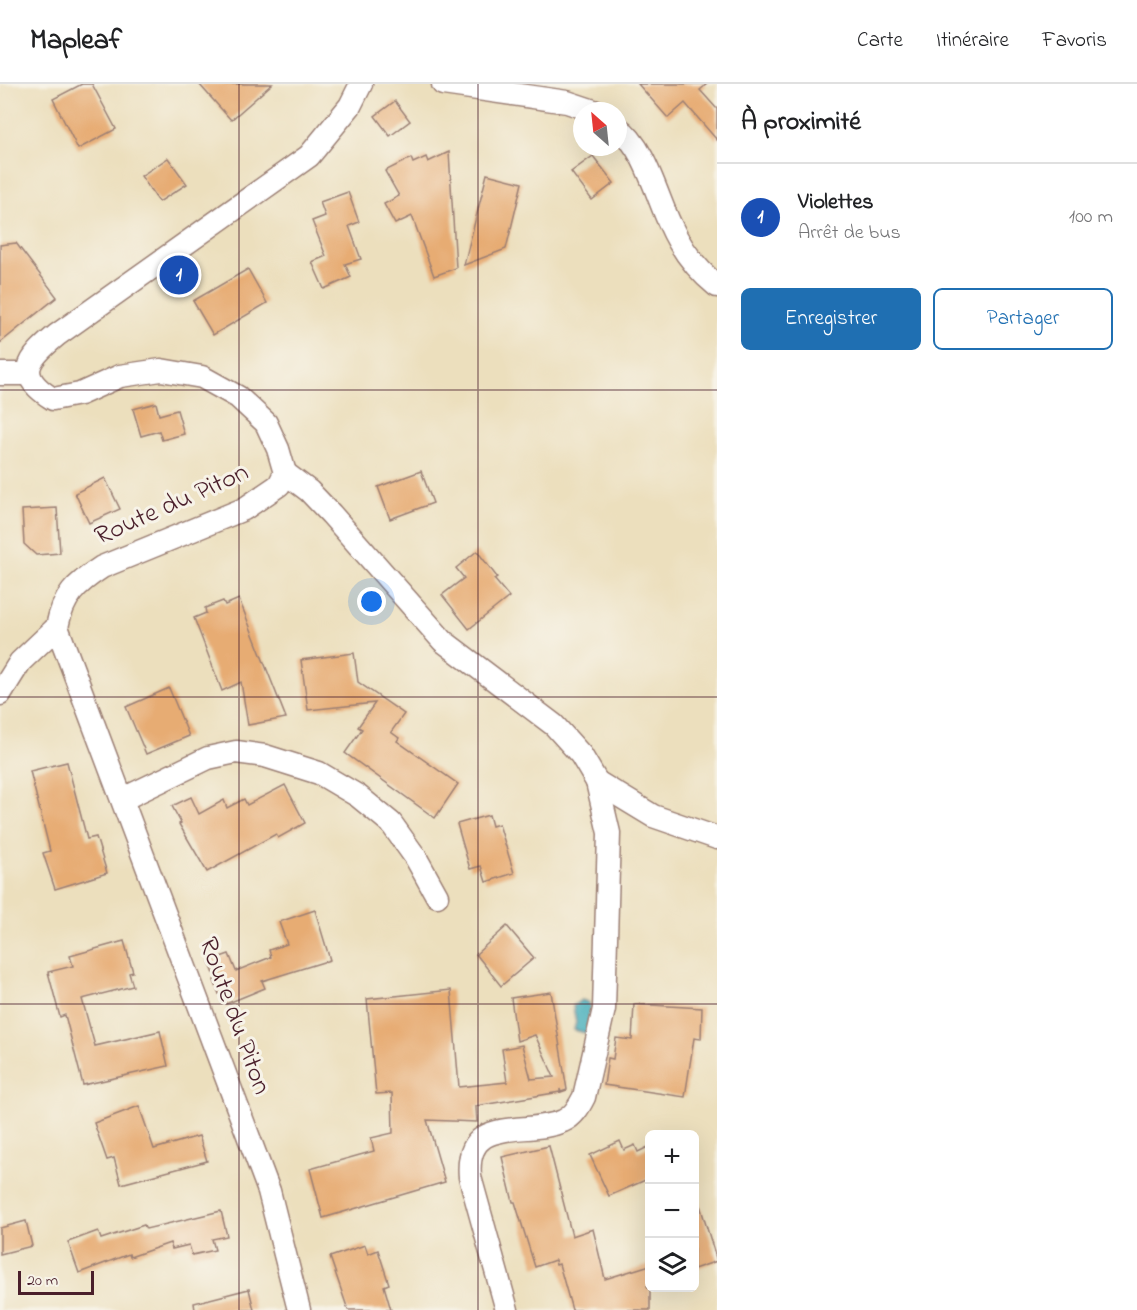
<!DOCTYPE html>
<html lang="fr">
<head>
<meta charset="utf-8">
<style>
	:root { --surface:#fff; --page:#f2f2f2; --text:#202124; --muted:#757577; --line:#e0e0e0; --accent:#1f6fb2 }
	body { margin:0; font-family:"Indie Flower",sans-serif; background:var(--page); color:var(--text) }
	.controls { position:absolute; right:18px; bottom:18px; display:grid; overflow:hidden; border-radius:9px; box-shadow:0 6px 24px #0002 }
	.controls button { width:54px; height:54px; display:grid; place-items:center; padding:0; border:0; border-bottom:2px solid var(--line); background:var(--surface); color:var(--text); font:30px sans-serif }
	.compass { position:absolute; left:573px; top:18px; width:54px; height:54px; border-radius:50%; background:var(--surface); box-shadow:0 6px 24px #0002; rotate:333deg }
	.scale { position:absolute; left:18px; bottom:15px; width:76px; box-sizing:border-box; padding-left:6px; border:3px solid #4a1f2b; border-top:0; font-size:16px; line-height:21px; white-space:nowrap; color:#4a1f2b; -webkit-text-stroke:4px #f7f3e8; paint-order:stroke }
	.you { position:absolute; left:372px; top:518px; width:21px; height:21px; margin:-15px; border:4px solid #fff; border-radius:50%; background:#1a73e8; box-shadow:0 0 0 9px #1a73e833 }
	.badge { display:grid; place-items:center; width:39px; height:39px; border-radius:50%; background:var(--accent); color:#fff; font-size:20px; font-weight:700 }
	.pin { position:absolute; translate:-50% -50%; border:3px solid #fff; box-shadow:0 2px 6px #0006 }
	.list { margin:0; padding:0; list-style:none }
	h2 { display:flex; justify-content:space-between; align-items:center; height:78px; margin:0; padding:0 24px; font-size:26px }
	h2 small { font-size:20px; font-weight:400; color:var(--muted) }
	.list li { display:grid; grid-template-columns:39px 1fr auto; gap:18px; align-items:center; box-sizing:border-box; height:108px; padding:0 24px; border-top:2px solid var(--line) }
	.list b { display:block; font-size:22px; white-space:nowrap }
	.list p { margin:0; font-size:20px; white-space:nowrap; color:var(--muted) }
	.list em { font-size:20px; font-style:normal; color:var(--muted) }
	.actions { display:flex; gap:12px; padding:18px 24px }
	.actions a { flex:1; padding:14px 0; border:2px solid var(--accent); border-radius:9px; text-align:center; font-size:21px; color:var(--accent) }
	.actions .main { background:var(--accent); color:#fff }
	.icon { flex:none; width:33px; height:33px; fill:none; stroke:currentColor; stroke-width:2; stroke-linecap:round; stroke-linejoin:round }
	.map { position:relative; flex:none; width:717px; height:1226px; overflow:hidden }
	header { display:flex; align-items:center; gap:36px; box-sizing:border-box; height:84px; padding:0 30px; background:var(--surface); border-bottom:2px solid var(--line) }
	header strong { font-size:28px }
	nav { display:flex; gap:33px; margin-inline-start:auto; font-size:21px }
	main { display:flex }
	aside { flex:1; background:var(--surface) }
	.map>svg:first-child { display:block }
	.water { fill:#3baab9; stroke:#426472; stroke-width:1.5 }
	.building { fill:#e7ac73 }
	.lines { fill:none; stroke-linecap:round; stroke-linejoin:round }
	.street-casing { stroke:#9b7f74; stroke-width:25 }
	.street { stroke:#fff; stroke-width:22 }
	.grid { fill:none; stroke:#4a1f2b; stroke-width:1.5; stroke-opacity:0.55 }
	.labels { text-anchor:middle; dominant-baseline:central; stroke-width:6; stroke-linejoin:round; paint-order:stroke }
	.street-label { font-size:27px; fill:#4a1f2b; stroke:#f7f3e8 }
</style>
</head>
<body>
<header>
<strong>Mapleaf</strong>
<nav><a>Carte</a><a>Itinéraire</a><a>Favoris</a></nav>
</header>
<main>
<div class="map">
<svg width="717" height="1226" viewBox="0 0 717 1226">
	<rect width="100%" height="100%" fill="#f7f3e8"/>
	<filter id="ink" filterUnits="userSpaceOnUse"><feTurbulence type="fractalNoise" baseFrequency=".0167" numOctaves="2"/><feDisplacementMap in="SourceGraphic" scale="12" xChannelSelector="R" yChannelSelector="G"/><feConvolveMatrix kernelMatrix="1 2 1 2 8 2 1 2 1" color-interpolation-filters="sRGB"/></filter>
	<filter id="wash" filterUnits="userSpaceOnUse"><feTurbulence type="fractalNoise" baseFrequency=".008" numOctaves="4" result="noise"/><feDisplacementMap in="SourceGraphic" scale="24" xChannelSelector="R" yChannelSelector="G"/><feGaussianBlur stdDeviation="1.35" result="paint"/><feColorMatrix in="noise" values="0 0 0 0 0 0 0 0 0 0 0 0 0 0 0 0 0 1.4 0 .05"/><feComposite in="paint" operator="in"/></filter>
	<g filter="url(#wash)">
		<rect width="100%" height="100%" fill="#ecdfbd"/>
		<polygon class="water" points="581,916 588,918 591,923 586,949 574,946 576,938 573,922"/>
		<g id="blocks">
			<g class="building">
				<polygon points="82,0 92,0 116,45 78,65 53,15"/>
				<polygon points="199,0 272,0 231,36"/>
				<polygon points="638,0 707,0 700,6 717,25 717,56 685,19 668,34"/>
				<polygon points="395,17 410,37 390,52 375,32"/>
				<polygon points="449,68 456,184 434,192 412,132 395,140 384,120 399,112 385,87 411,74 413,79 426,73 428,78"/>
				<polygon points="593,72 614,99 592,116 571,88"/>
				<polygon points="168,74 187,100 159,118 141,92"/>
				<polygon points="487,90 522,99 506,165 464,181"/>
				<polygon points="348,108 359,138 349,142 361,175 345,180 351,193 324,205 312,178 326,172 312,137 325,132 320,118"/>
				<polygon points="16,159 57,213 0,259 0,161"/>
				<polygon points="248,185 267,219 213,251 193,217"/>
				<polygon points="156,319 159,331 177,326 184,350 162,356 159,347 141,352 133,325"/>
				<polygon points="421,387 433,419 390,435 378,403"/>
				<polygon points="105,394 120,425 89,439 75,409"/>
				<polygon points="57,424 60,469 36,471 24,460 22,426"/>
				<polygon points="477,467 497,493 494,495 509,513 469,545 442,511 464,494 456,484"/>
				<polygon points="239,515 286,634 248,641 241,598 222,607 194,534 206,529 205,524 223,517 225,521"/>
				<polygon points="354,569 358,598 404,630 391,648 399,654 397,657 458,700 435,734 345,669 362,645 358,643 375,619 308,626 301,576"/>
				<polygon points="169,604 189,652 146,670 126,623"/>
				<polygon points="67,678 87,755 96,753 107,789 55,805 43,769 50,767 30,687"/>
				<polygon points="285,701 305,739 278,754 276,750 207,788 179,740 181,739 172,722 191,713 199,730 224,716 227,724 244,715 247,721"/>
				<polygon points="489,731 492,742 499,740 514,789 486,798 481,782 470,785 457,740"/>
				<polygon points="315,826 330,876 262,897 265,904 226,920 222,909 219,910 214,896 216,895 209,877 229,870 236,887 271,873 269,866 287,860 279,838"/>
				<polygon points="507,842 534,874 501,902 476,870"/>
				<polygon points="124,857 133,888 129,889 133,902 82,915 95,962 160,947 168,982 83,1001 65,931 60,933 48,888 73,882 70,872"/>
				<polygon points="451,906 459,1003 507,998 502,965 522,961 531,995 554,993 535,951 517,957 511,914 551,908 567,1006 561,1008 560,1005 560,1008 476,1022 477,1038 427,1036 445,1098 323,1134 310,1085 374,1067 371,1054 393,1049 392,1009 376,1010 367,915"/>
				<polygon points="634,920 702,924 701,955 694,954 685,1013 604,1001 608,974 613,975 616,954 632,956"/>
				<polygon points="139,1022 154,1065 199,1052 207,1077 121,1100 114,1074 107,1076 94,1039"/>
				<polygon points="620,1057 624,1066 635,1061 638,1068 650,1062 650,1094 609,1112 590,1071"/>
				<polygon points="549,1062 572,1152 593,1145 605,1195 650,1181 650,1201 647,1202 650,1206 650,1226 572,1226 559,1180 556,1181 555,1176 535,1183 515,1118 513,1118 502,1073"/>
				<polygon points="699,1118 717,1177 694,1185 694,1119"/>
				<polygon points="221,1127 227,1152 212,1155 215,1166 192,1171 189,1161 172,1165 170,1159 130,1173 129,1170 79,1189 68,1158 98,1147 101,1155 144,1141 146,1145"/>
				<polygon points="26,1137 32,1162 0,1170 0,1144"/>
				<polygon points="365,1161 368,1170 378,1166 389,1200 384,1202 391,1226 348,1226 330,1173"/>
				<polygon points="249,1205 254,1226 195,1226 194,1219"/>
			</g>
		</g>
	</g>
	<g filter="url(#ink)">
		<use href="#blocks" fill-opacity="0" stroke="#9b7f74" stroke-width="1.5"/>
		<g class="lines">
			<g class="street-casing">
				<g id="street">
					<polyline points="443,0 567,18 594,27"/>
					<path d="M618,44C644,61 657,113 670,140C681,165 696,185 717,202"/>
					<polyline points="0,290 29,290"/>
					<path d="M285,389L309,407L331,430L443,557L554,641L581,671L597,698L609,749L604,925L584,1013C579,1023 573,1033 563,1037C526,1053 464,1029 470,1093L507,1226"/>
					<polyline points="0,610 20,578 57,543"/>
					<polyline points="597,698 653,732 717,754"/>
					<polyline points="123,715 208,674 236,668 265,672 319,689 358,712 391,739 416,774 437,812"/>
					<path d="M299,1226L269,1107L57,543C63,512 76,500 102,483L244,425L279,401L285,389L278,365L266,339L238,313L202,293L161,286L120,292L80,310L53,315C14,291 28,275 57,251L309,72L350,22L361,0"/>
				</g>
			</g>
			<use href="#street" class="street"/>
		</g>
	</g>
	<path class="grid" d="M239,0V1226M478,0V1226M0,306H717M0,613H717M0,920H717"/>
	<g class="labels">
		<g class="street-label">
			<text transform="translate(172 421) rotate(-24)">Route du Piton</text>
			<text transform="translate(234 932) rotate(70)">Route du Piton</text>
		</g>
	</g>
</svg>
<div class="controls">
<button>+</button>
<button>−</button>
<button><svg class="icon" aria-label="layers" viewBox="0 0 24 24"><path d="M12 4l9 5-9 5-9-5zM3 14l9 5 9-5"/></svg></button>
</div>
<svg class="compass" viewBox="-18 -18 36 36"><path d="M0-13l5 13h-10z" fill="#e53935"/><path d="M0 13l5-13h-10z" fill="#757577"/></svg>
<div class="scale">20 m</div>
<div class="you"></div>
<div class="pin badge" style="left:179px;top:191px;background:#1a4fb4">1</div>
</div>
<aside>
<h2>À proximité<small></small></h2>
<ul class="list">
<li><span class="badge" style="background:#1a4fb4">1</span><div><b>Violettes</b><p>Arrêt de bus</p></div><em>100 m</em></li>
</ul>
<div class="actions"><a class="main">Enregistrer</a><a>Partager</a></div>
</aside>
</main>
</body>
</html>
